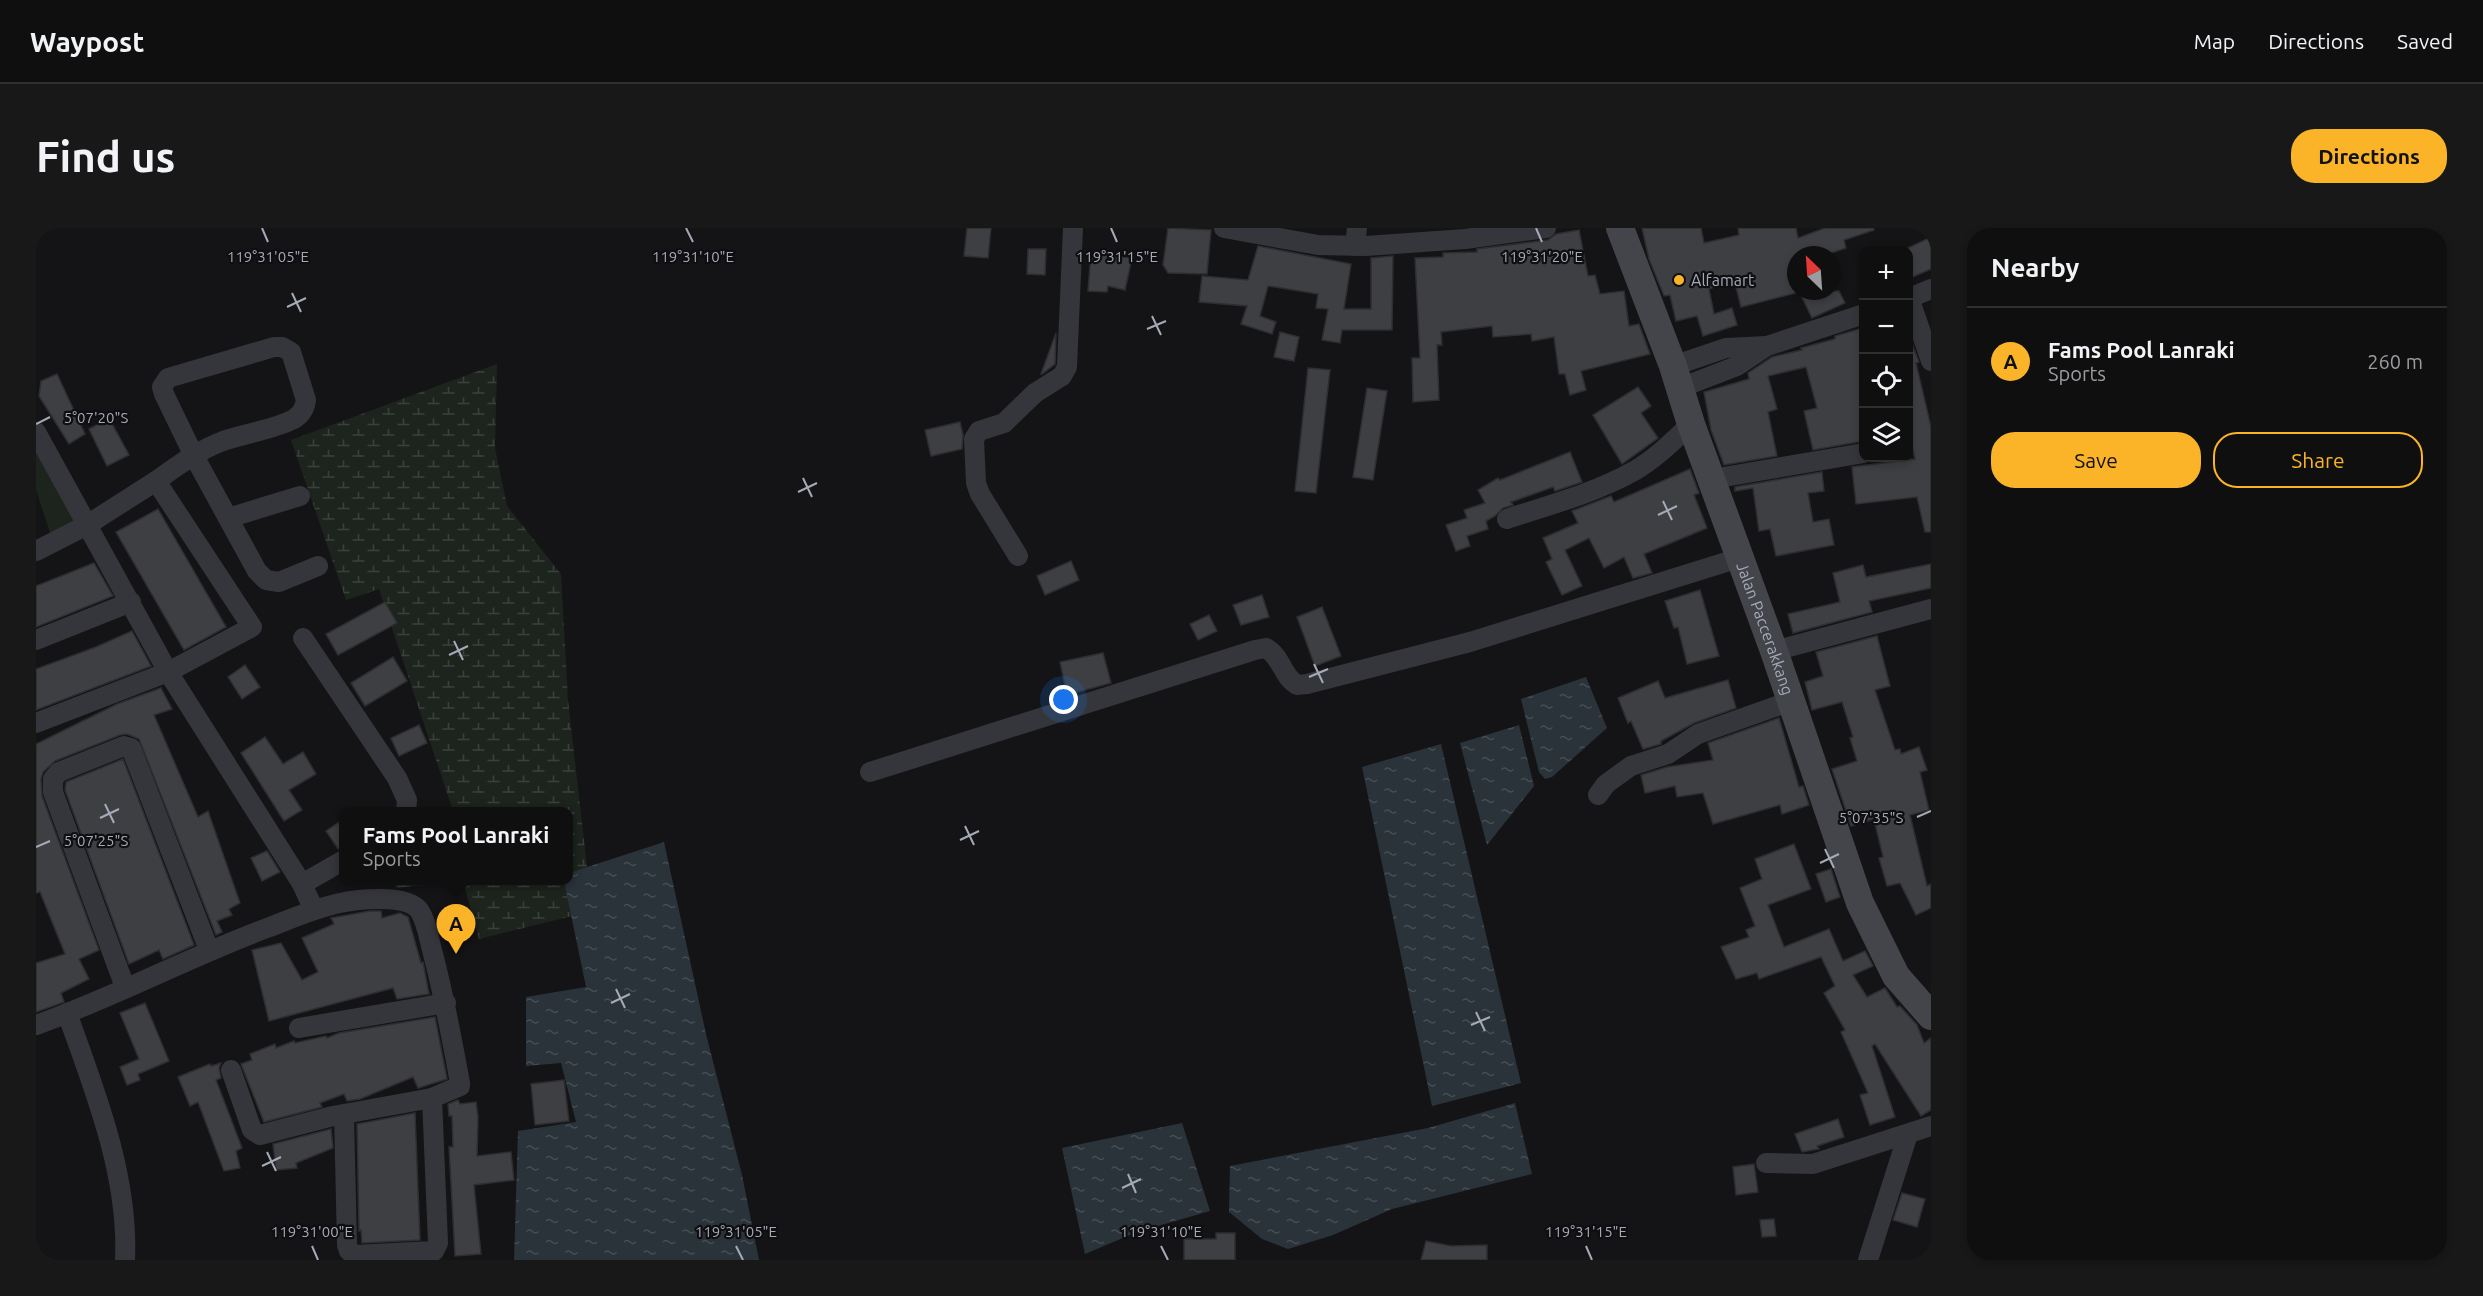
<!DOCTYPE html>
<html lang="en">
<head>
<meta charset="utf-8">
<style>
	:root { --surface:#0f0f10; --page:#181819; --text:#f1f3f6; --muted:#9b9c9f; --line:#2f2f30; --accent:#fbb327 }
	body { margin:0; font-family:Ubuntu,sans-serif; background:var(--page); color:var(--text) }
	.controls { position:absolute; right:18px; top:18px; display:grid; overflow:hidden; border-radius:12px; box-shadow:0 3px 9px #0003 }
	.controls button { width:54px; height:54px; display:grid; place-items:center; padding:0; border:0; border-bottom:2px solid var(--line); background:var(--surface); color:var(--text); font:30px sans-serif }
	.compass { position:absolute; left:1751px; top:18px; width:54px; height:54px; border-radius:50%; background:var(--surface); box-shadow:0 3px 9px #0003; rotate:335deg }
	.you { position:absolute; left:1028px; top:472px; width:21px; height:21px; margin:-15px; border:4px solid #fff; border-radius:50%; background:#1a73e8; box-shadow:0 0 0 9px #1a73e833 }
	.badge { display:grid; place-items:center; width:39px; height:39px; border-radius:50%; background:var(--accent); color:#111; font-size:20px; font-weight:700 }
	.pin { position:absolute; translate:-50% -50px; filter:drop-shadow(0 2px 3px #0008) }
	.pin::after { content:''; position:absolute; top:32px; width:21px; height:18px; background:inherit; clip-path:polygon(0 0,100% 0,50% 100%) }
	.popup { position:absolute; left:303px; top:579px; width:234px; height:78px; box-sizing:border-box; display:grid; place-content:center; border-radius:12px; background:var(--surface); filter:drop-shadow(0 2px 4px #0005); font-size:20px; white-space:nowrap; color:var(--muted) }
	.popup b { font-size:22px; color:var(--text) }
	.popup::after { content:''; position:absolute; left:50%; top:100%; margin-left:-12px; border:12px solid transparent; border-top-color:var(--surface) }
	.list { margin:0; padding:0; list-style:none }
	h2 { display:flex; justify-content:space-between; align-items:center; height:78px; margin:0; padding:0 24px; font-size:26px }
	h2 small { font-size:20px; font-weight:400; color:var(--muted) }
	.list li { display:grid; grid-template-columns:39px 1fr auto; gap:18px; align-items:center; box-sizing:border-box; height:108px; padding:0 24px; border-top:2px solid var(--line) }
	.list b { display:block; font-size:22px; white-space:nowrap }
	.list p { margin:0; font-size:20px; white-space:nowrap; color:var(--muted) }
	.list em { font-size:20px; font-style:normal; color:var(--muted) }
	.actions { display:flex; gap:12px; padding:18px 24px }
	.actions a { flex:1; padding:14px 0; border:2px solid var(--accent); border-radius:24px; text-align:center; font-size:21px; color:var(--accent) }
	.actions .main { background:var(--accent); color:#111 }
	.icon { flex:none; width:33px; height:33px; fill:none; stroke:currentColor; stroke-width:2; stroke-linecap:round; stroke-linejoin:round }
	.map { position:relative; flex:none; width:1895px; height:1032px; overflow:hidden; border-radius:24px }
	header { display:flex; align-items:center; gap:36px; box-sizing:border-box; height:84px; padding:0 30px; background:var(--surface); border-bottom:2px solid var(--line) }
	header strong { font-size:28px }
	nav { display:flex; gap:33px; margin-inline-start:auto; font-size:21px }
	.intro { display:flex; align-items:center; justify-content:space-between; box-sizing:border-box; height:144px; padding:0 36px }
	h1 { margin:0; font-size:42px }
	.button { padding:15px 27px; border-radius:24px; background:var(--accent); color:#111; font-size:21px; font-weight:700 }
	main { display:flex; gap:36px; padding:0 36px }
	aside { flex:1; background:var(--surface); border-radius:24px; box-shadow:0 3px 9px #0003 }
	.map>svg:first-child { display:block }
	.wetland { fill:url(#wetland-marsh) }
	.park { fill:#1c241d }
	.water { fill:url(#water-ripples) }
	.building { fill:#3e3f43; stroke:#2e2e32; stroke-width:1.5 }
	.lines { fill:none; stroke-linecap:round; stroke-linejoin:round }
	.minor { stroke:#35363b; stroke-width:20 }
	.secondary { stroke:#43454b; stroke-width:28 }
	.ticks { fill:none; stroke:#a5aab7; stroke-width:2 }
	.poi-dot { fill:#fbb327; stroke:#0f0f11; stroke-width:2 }
	.labels { text-anchor:middle; dominant-baseline:central; stroke-width:4.5; stroke-linejoin:round; paint-order:stroke }
	.poi-label { font-size:16px; fill:#a5aab7; stroke:#0f0f11; text-anchor:start }
	.street-label { font-size:16px; fill:#a5aab7; stroke:#0f0f11 }
	.ticks-label { font-size:15px; text-anchor:middle; fill:#a5aab7; stroke:#0f0f11; stroke-width:4.5; stroke-linejoin:round; paint-order:stroke }
</style>
</head>
<body>
<header>
<strong>Waypost</strong>
<nav><a>Map</a><a>Directions</a><a>Saved</a></nav>
</header>
<div class="intro"><h1>Find us</h1><a class="button">Directions</a></div>
<main>
<div class="map">
<svg width="1895" height="1032" viewBox="0 0 1895 1032">
	<defs>
		<pattern id="wetland-marsh" width="20" height="14" patternUnits="userSpaceOnUse" patternTransform="scale(1.5)"><rect width="20" height="14" fill="#1c241d"/><path d="M1 5h8M5 5V1M11 12h8M15 12V8" fill="none" stroke="#3a413c"/></pattern>
		<pattern id="water-ripples" width="26" height="14" patternUnits="userSpaceOnUse" patternTransform="scale(1.5)"><rect width="26" height="14" fill="#2a333a"/><path d="M2 4q2-2 4 0t4 0M15 11q2-2 4 0t4 0" fill="none" stroke="#464e54"/></pattern>
	</defs>
	<rect width="100%" height="100%" fill="#141416"/>
	<g class="wetland">
		<polygon points="461,136 459,220 471,278 525,346 532,472 551,639 533,645 532,584 417,583 343,361 310,372 255,212"/>
		<polygon points="358,653 528,653 536,688 443,711 427,653 360,660"/>
	</g>
	<polygon class="park" points="0,212 44,291 14,305 0,262"/>
	<g class="water">
		<polygon points="1550,449 1571,500 1516,549 1509,551 1503,544 1485,471"/>
		<polygon points="1483,497 1498,558 1451,617 1424,515"/>
		<polygon points="1405,516 1485,855 1396,878 1326,539"/>
		<polygon points="628,614 670,806 706,947 723,1032 478,1032 482,903 540,894 525,835 490,838 490,769 550,759 528,653 532,652 533,645"/>
		<polygon points="1479,875 1496,946 1356,981 1297,1007 1252,1021 1226,1011 1193,984 1194,938 1392,900"/>
		<polygon points="1146,895 1174,983 1101,1004 1049,1026 1026,920"/>
	</g>
	<g class="building">
		<polygon points="931,0 955,0 952,30 928,28"/>
		<polygon points="1132,0 1175,2 1171,46 1132,45 1127,37"/>
		<polygon points="1606,0 1665,0 1668,15 1703,7 1702,0 1760,0 1762,10 1789,0 1837,0 1838,2 1808,12 1810,20 1789,27 1760,27 1760,65 1705,79 1698,51 1673,61 1678,86 1696,80 1701,97 1667,108 1661,88 1640,93 1634,67 1628,68 1613,31"/>
		<polygon points="1543,2 1552,48 1559,47 1564,66 1588,63 1593,98 1603,96 1614,126 1545,143 1550,162 1534,167 1529,146 1523,146 1518,109 1496,113 1495,106 1457,109 1456,98 1405,104 1406,117 1401,117 1403,172 1377,174 1376,130 1384,130 1379,30 1407,29 1407,25 1441,24 1441,21 1512,12 1520,6"/>
		<polygon points="1895,9 1895,41 1872,51 1872,20"/>
		<polygon points="1222,18 1315,36 1308,81 1335,81 1335,30 1357,28 1356,102 1306,102 1304,115 1286,112 1292,81 1280,80 1282,66 1239,59 1232,58 1224,88 1240,94 1236,106 1205,96 1211,78 1163,74 1166,48 1212,52"/>
		<polygon points="992,21 1010,21 1009,47 991,46"/>
		<polygon points="1055,26 1096,30 1089,62 1072,58 1071,64 1052,63"/>
		<polygon points="1763,63 1803,63 1809,75 1776,90"/>
		<polygon points="1827,100 1827,213 1777,222 1768,183 1781,180 1770,139 1732,148 1741,181 1732,184 1741,228 1688,237 1675,202 1668,164 1713,151 1712,145 1736,129 1766,122 1765,120 1799,111 1799,108"/>
		<polygon points="1244,104 1263,109 1258,133 1238,129"/>
		<polygon points="1020,105 1019,136 1006,146 1005,146"/>
		<polygon points="1872,105 1883,134 1880,135 1895,199 1895,304 1889,304 1881,269 1820,276 1816,239 1879,231 1872,202"/>
		<polygon points="1272,140 1294,142 1280,265 1259,263"/>
		<polygon points="21,146 49,206 33,216 3,168 5,153"/>
		<polygon points="1602,159 1615,178 1605,185 1622,210 1586,236 1557,187"/>
		<polygon points="1331,160 1351,163 1337,252 1317,249"/>
		<polygon points="73,190 93,227 71,238 53,201"/>
		<polygon points="924,194 927,207 926,221 895,228 889,202"/>
		<polygon points="1534,224 1546,254 1519,263 1517,259 1475,274 1477,277 1467,280 1459,288 1450,293 1452,301 1431,308 1434,318 1420,323 1410,297 1431,290 1428,282 1449,275 1442,262 1462,250 1464,252"/>
		<polygon points="1654,241 1663,265 1658,267 1671,300 1608,326 1616,345 1597,350 1588,329 1568,340 1553,310 1529,322 1546,358 1526,367 1510,334 1516,331 1507,310 1542,295 1536,283 1575,268 1578,274"/>
		<polygon points="1786,244 1788,263 1772,265 1777,294 1793,291 1798,317 1740,328 1734,301 1723,303 1717,260 1699,263 1699,259"/>
		<polygon points="122,281 190,399 148,422 80,304"/>
		<polygon points="1035,333 1043,352 1009,367 1001,348"/>
		<polygon points="58,335 77,368 0,399 0,358"/>
		<polygon points="1895,336 1895,360 1833,373 1836,384 1757,405 1752,386 1804,374 1797,345 1827,337 1830,349"/>
		<polygon points="1664,362 1683,428 1651,436 1642,399 1638,400 1629,373"/>
		<polygon points="1226,367 1233,389 1205,397 1197,377"/>
		<polygon points="349,374 361,395 302,427 290,406"/>
		<polygon points="1286,379 1305,428 1279,438 1261,389"/>
		<polygon points="1173,387 1181,403 1162,412 1154,396"/>
		<polygon points="96,403 115,438 0,482 0,441 60,419"/>
		<polygon points="1841,408 1854,458 1839,462 1859,522 1864,521 1865,526 1883,519 1891,542 1884,544 1893,582 1874,587 1891,658 1895,656 1895,680 1880,687 1864,655 1851,658 1843,630 1847,629 1838,591 1815,598 1796,541 1821,533 1814,510 1817,509 1806,474 1776,482 1769,454 1787,448 1780,424"/>
		<polygon points="1067,425 1075,455 1031,467 1024,434"/>
		<polygon points="357,429 371,453 329,478 315,455"/>
		<polygon points="209,437 224,459 206,471 192,449"/>
		<polygon points="1692,452 1700,480 1658,495 1625,513 1625,516 1607,521 1595,493 1592,495 1582,470 1622,453 1629,470"/>
		<polygon points="125,460 136,481 118,487 162,589 172,583 204,675 193,681 196,687 181,693 186,704 180,707 103,511 91,506 84,507 19,533 7,544 5,551 6,568 63,722 43,731 53,751 25,765 28,774 0,784 0,735 29,726 4,664 0,665 0,516 81,476"/>
		<polygon points="1743,490 1763,559 1767,558 1773,577 1746,586 1744,577 1677,596 1667,565 1641,569 1639,558 1609,565 1605,547 1631,539 1677,532 1672,515"/>
		<polygon points="383,497 391,515 363,528 355,510"/>
		<polygon points="229,509 247,536 267,524 280,546 253,562 266,582 248,593 205,525"/>
		<polygon points="87,531 158,717 127,731 123,722 93,736 29,562 30,554"/>
		<polygon points="308,591 308,620 302,621 290,603"/>
		<polygon points="1758,616 1775,661 1732,677 1748,719 1793,701 1807,733 1829,723 1837,738 1817,747 1831,769 1849,760 1861,779 1864,778 1881,797 1888,815 1895,810 1895,882 1885,888 1839,816 1836,818 1859,889 1834,897 1824,867 1832,865 1805,804 1809,802 1788,765 1799,758 1785,729 1723,751 1721,745 1700,751 1685,719 1713,709 1710,702 1719,698 1704,660 1726,651 1719,631"/>
		<polygon points="231,623 244,644 226,653 215,630"/>
		<polygon points="1795,641 1804,669 1790,674 1780,646"/>
		<polygon points="334,683 345,683 346,690 364,685 372,689 385,735 387,734 393,766 361,771 357,760 233,793 216,722 245,715 266,752 282,744 266,710 298,696 295,690"/>
		<polygon points="109,775 133,833 102,846 104,852 91,857 84,839 103,831 84,785"/>
		<polygon points="399,789 411,851 382,860 377,849 324,871 311,873 308,866 284,875 286,879 228,894 205,836 216,832 214,826 239,816 240,820 258,813 259,815 290,808 291,810 303,805"/>
		<polygon points="185,835 183,840 185,850 180,852 206,920 200,923 204,940 188,943 162,874 154,878 142,849 174,836 175,838"/>
		<polygon points="528,852 533,893 499,897 495,856"/>
		<polygon points="422,872 424,876 440,874 442,889 441,928 475,924 478,952 438,957 445,1026 419,1028 413,919 417,919 416,888 413,888 412,876"/>
		<polygon points="379,885 384,1012 326,1015 325,1002 323,1003 321,896"/>
		<polygon points="1802,891 1808,909 1781,918 1783,921 1766,924 1759,906"/>
		<polygon points="295,901 297,920 260,935 261,940 240,942 237,916"/>
		<polygon points="1718,936 1722,964 1700,967 1697,939"/>
		<polygon points="1866,965 1889,971 1881,999 1857,992"/>
		<polygon points="1738,991 1740,1008 1726,1009 1724,992"/>
		<polygon points="1180,1005 1199,1005 1199,1032 1148,1032 1148,1011 1180,1011"/>
		<polygon points="1390,1013 1415,1018 1451,1017 1451,1032 1385,1032"/>
	</g>
	<g class="lines">
		<g class="minor">
			<polyline points="1188,0 1282,17 1330,18 1429,11 1510,0"/>
			<polyline points="1319,18 1321,0"/>
			<polyline points="1895,61 1873,70 1895,133"/>
			<polyline points="1637,138 1690,120 1731,118"/>
			<polyline points="1644,160 1701,138 1731,118 1828,86"/>
			<polyline points="0,204 132,444 266,656 278,682"/>
			<polyline points="1676,251 1828,225"/>
			<polyline points="192,290 264,268"/>
			<path d="M1471,291C1513,277 1559,265 1598,243C1619,231 1637,213 1655,196"/>
			<polyline points="0,323 51,297 120,253"/>
			<polyline points="982,328 944,266 940,255 938,211 943,203 968,195 999,165 1026,148 1031,139 1037,0"/>
			<polyline points="267,410 361,550 371,572 370,584"/>
			<polyline points="0,412 95,374"/>
			<polyline points="1738,423 1895,381"/>
			<path d="M0,495L132,444L216,399L120,253C141,238 163,222 187,213C210,205 237,202 258,191C266,186 269,180 270,172L255,124L246,119H238L132,150L126,159L128,166L158,228L221,343L230,352L243,354L282,338"/>
			<path d="M834,544L1219,422L1230,420C1246,429 1246,448 1261,457L1271,456L1434,414L1703,330"/>
			<polyline points="1562,567 1570,556 1595,538 1632,526 1662,506 1755,473"/>
			<polyline points="266,656 308,632"/>
			<polyline points="89,759 17,564 17,551 23,544 88,518 95,520 173,722"/>
			<path d="M31,785C59,863 93,948 89,1032"/>
			<path d="M0,797C79,769 153,729 231,700C255,691 279,680 304,675C322,671 370,666 383,682C391,694 393,712 397,726C408,768 416,811 424,855V858L396,870L402,1015L398,1023L319,1027L313,1023L311,1017L308,886"/>
			<polyline points="263,800 410,775"/>
			<polyline points="195,842 216,902 224,907 297,888 396,870"/>
			<polyline points="1730,935 1777,936 1895,898"/>
			<polyline points="1832,1032 1872,906"/>
		</g>
		<path class="secondary" id="s1" d="M1584,0L1637,138L1655,196L1738,423L1824,675L1860,748L1895,788"/>
	</g>
	<path class="ticks" d="M226,0L232,14M650,0L657,14M1075,0L1081,14M1500,0L1506,14M256,65L265,84M251,79L270,70M1116,88L1125,107M1111,101L1130,93M0,196L14,189M767,250L776,269M762,264L781,255M1627,273L1636,292M1622,287L1641,278M418,413L427,432M413,427L432,418M1278,436L1287,455M1273,449L1292,441M69,576L78,595M1881,589L1895,583M64,590L83,581M929,598L938,617M924,612L943,603M0,619L14,613M1789,621L1798,640M1784,635L1803,626M580,761L589,780M575,775L594,766M1440,784L1449,803M1435,797L1454,789M231,924L240,943M226,938L245,929M1092,946L1100,965M1086,960L1105,951M276,1018L282,1032M700,1018L707,1032M1125,1018L1132,1032M1550,1018L1556,1032"/>
	<circle class="poi-dot" cx="1643" cy="52" r="6"/>
	<g class="labels">
		<g class="poi-label">
			<text x="1655" y="52">Alfamart</text>
		</g>
		<g class="street-label">
			<text stroke="none"><textPath href="#s1" startOffset="426">Jalan Paccerakkang</textPath></text>
		</g>
	</g>
	<g class="ticks-label">
		<text x="232" y="34">119°31'05"E</text>
		<text x="657" y="34">119°31'10"E</text>
		<text x="1081" y="34">119°31'15"E</text>
		<text x="1506" y="34">119°31'20"E</text>
		<text x="60" y="195">5°07'20"S</text>
		<text x="1835" y="595">5°07'35"S</text>
		<text x="60" y="618">5°07'25"S</text>
		<text x="276" y="1009">119°31'00"E</text>
		<text x="1550" y="1009">119°31'15"E</text>
		<text x="700" y="1009">119°31'05"E</text>
		<text x="1125" y="1009">119°31'10"E</text>
	</g>
</svg>
<div class="controls">
<button>+</button>
<button>−</button>
<button><svg class="icon" aria-label="locate" viewBox="0 0 24 24"><circle cx="12" cy="12" r="6"/><path d="M12 2v4M12 18v4M2 12h4M18 12h4"/></svg></button>
<button><svg class="icon" aria-label="layers" viewBox="0 0 24 24"><path d="M12 4l9 5-9 5-9-5zM3 14l9 5 9-5"/></svg></button>
</div>
<svg class="compass" viewBox="-18 -18 36 36"><path d="M0-13l5 13h-10z" fill="#e53935"/><path d="M0 13l5-13h-10z" fill="#9b9c9f"/></svg>
<div class="you"></div>
<div class="pin badge" style="left:420px;top:726px">A</div>
<div class="popup"><b>Fams Pool Lanraki</b>Sports</div>
</div>
<aside>
<h2>Nearby<small></small></h2>
<ul class="list">
<li><span class="badge">A</span><div><b>Fams Pool Lanraki</b><p>Sports</p></div><em>260 m</em></li>
</ul>
<div class="actions"><a class="main">Save</a><a>Share</a></div>
</aside>
</main>
</body>
</html>
